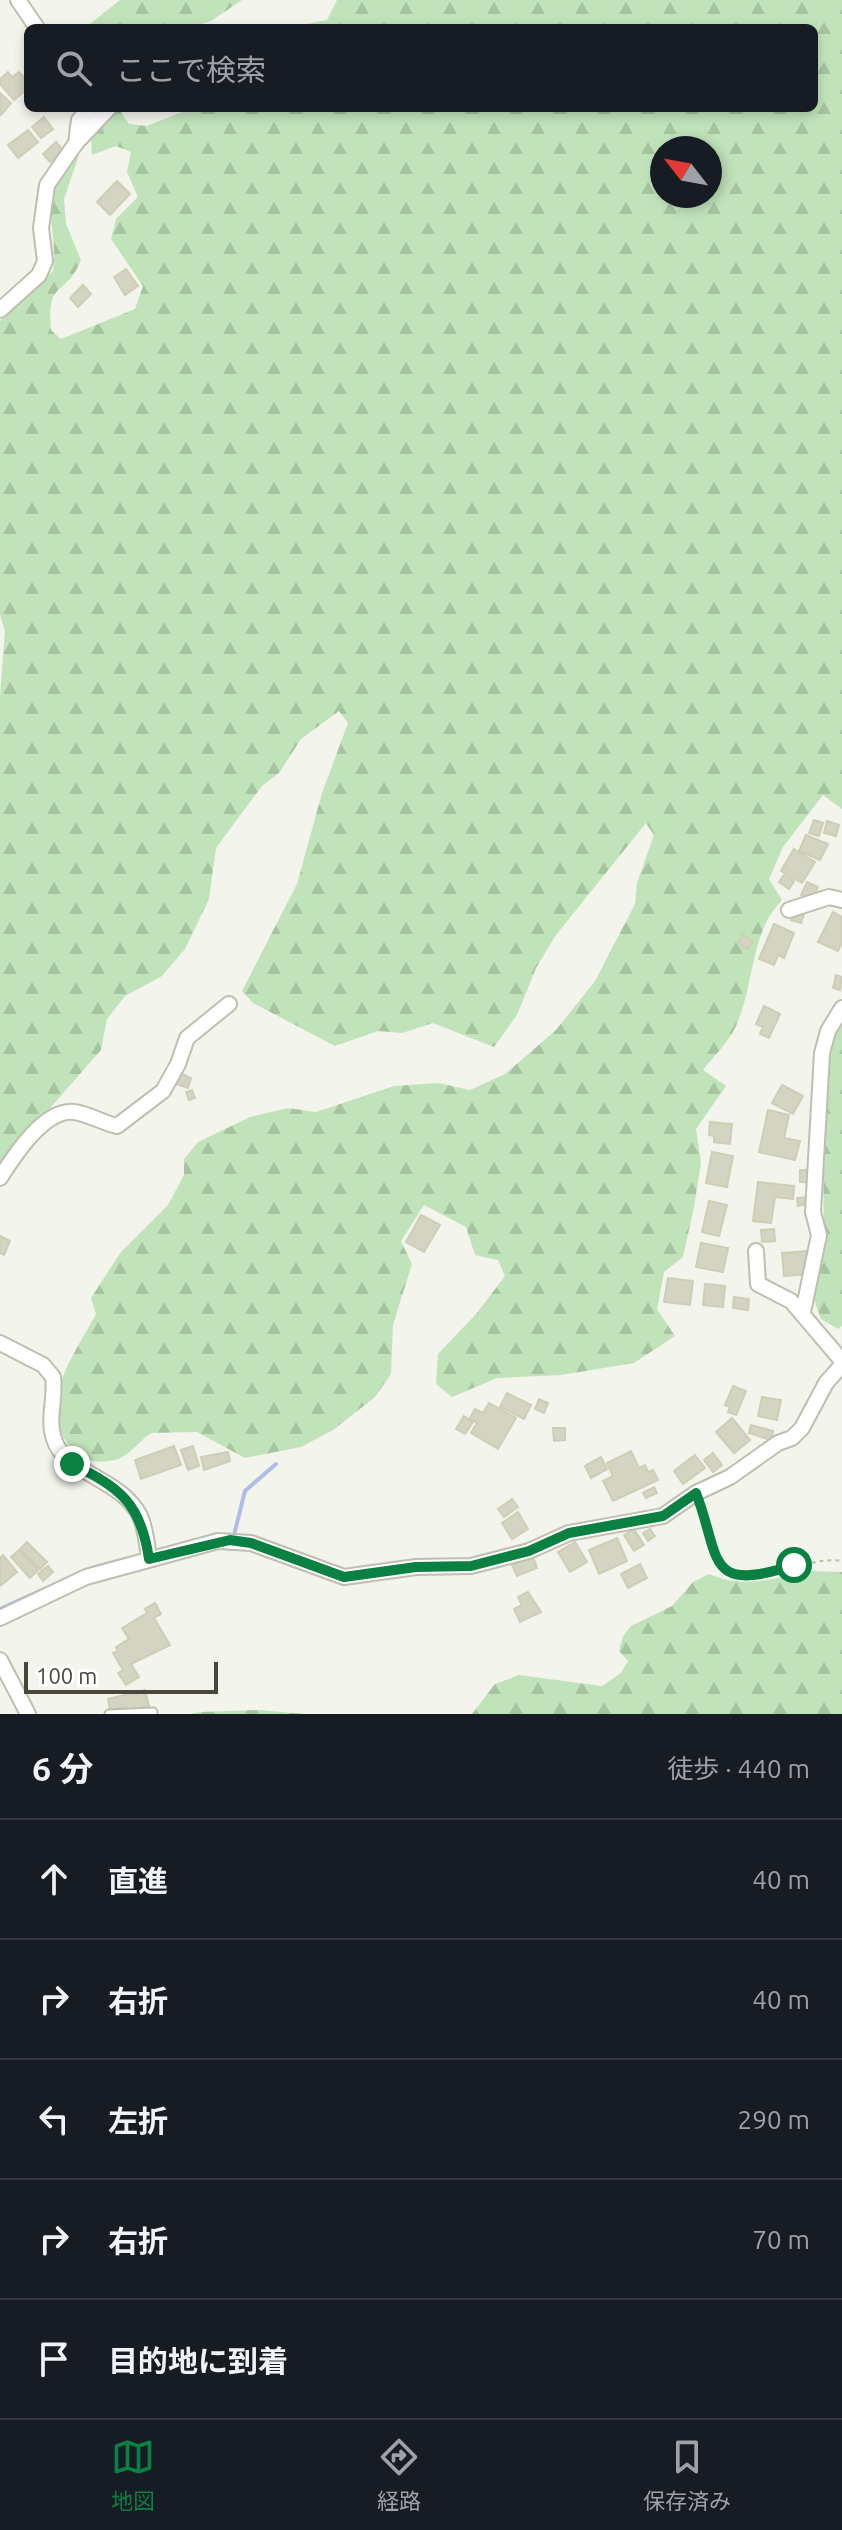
<!DOCTYPE html>
<html lang="ja">
<head>
<meta charset="utf-8">
<style>
	:root { --surface:#171b24; --page:#20242c; --text:#f1f3f6; --muted:#9ea1a6; --line:#363941; --accent:#0b8043 }
	body { margin:0; font-family:Ubuntu,"Noto Sans JP",sans-serif; background:var(--page); color:var(--text) }
	.compass { position:absolute; left:650px; top:136px; width:72px; height:72px; border-radius:50%; background:var(--surface); box-shadow:0 4px 12px #0003; rotate:301deg }
	.scale { position:absolute; left:24px; bottom:20px; width:194px; box-sizing:border-box; padding-left:8px; border:4px solid #48473a; border-top:0; font-size:22px; line-height:28px; white-space:nowrap; color:#48473a; -webkit-text-stroke:6px #fff; paint-order:stroke }
	.stop { position:absolute; width:24px; height:24px; margin:-18px; border:6px solid #0b8043; border-radius:50%; background:#fff }
	.stop.end { background:#0b8043; border-color:#fff; box-shadow:0 2px 8px #0008 }
	.list { margin:0; padding:0; list-style:none }
	h2 { display:flex; justify-content:space-between; align-items:center; height:104px; margin:0; padding:0 32px; font-size:34px }
	h2 small { font-size:26px; font-weight:400; color:var(--muted) }
	.list li { display:grid; grid-template-columns:52px 1fr auto; gap:24px; align-items:center; box-sizing:border-box; height:120px; padding:0 32px; border-top:2px solid var(--line) }
	.list b { display:block; font-size:30px; white-space:nowrap }
	.list em { font-size:26px; font-style:normal; color:var(--muted) }
	.icon { flex:none; width:44px; height:44px; fill:none; stroke:currentColor; stroke-width:2; stroke-linecap:round; stroke-linejoin:round }
	.map { position:relative; flex:none; width:842px; height:1714px; overflow:hidden }
	.search { position:absolute; background:var(--surface); box-shadow:0 4px 12px #0003; left:24px; right:24px; top:24px; height:88px; display:flex; align-items:center; gap:20px; box-sizing:border-box; padding:0 28px; border-radius:12px; color:var(--muted); font-size:30px }
	.sheet { height:704px; background:var(--surface) }
	nav { display:flex; justify-content:space-around; align-items:center; box-sizing:border-box; height:112px; border-top:2px solid var(--line); background:var(--surface); font-size:22px; color:var(--muted) }
	nav a { display:grid; justify-items:center; gap:4px }
	nav .on { color:var(--accent) }
	.map>svg:first-child { display:block }
	.forest { fill:url(#forest-firs); fill-rule:evenodd }
	.lines { fill:none; stroke-linecap:round; stroke-linejoin:round }
	.stream { stroke:#b0bce9; stroke-width:4 }
	.building { fill:#d4d4c2; stroke:#ceceb6; stroke-width:2 }
	.lane-casing { stroke:#bebfaf; stroke-width:11 }
	.street-casing { stroke:#bebfaf; stroke-width:18 }
	.path { stroke:#bebfa2; stroke-width:2; stroke-dasharray:4 4; stroke-linecap:butt }
	.lane { stroke:#fff; stroke-width:7 }
	.street { stroke:#fff; stroke-width:14 }
	.route { stroke:#0b8043; stroke-width:10 }
</style>
</head>
<body>
<div class="map">
<svg width="842" height="1714" viewBox="0 0 842 1714">
	<defs>
		<pattern id="forest-firs" width="22" height="20" patternUnits="userSpaceOnUse" patternTransform="scale(2)"><rect width="22" height="20" fill="#c1e3ba"/><path d="M5 1l3.5 6h-7zM16 11l3.5 6h-7z" fill="#a7c4a1"/></pattern>
	</defs>
	<rect width="100%" height="100%" fill="#f3f4ec"/>
	<g class="forest">
		<polygon points="120,0 242,0 211,21 189,28 85,28"/>
		<path d="M337,0H842V809L823,795L783,847L769,879L782,900C749,934 755,984 736,1026C729,1042 713,1057 703,1070L726,1086L696,1129L701,1163L694,1207L683,1257L664,1272L657,1309L675,1336L634,1363L561,1375L497,1378L452,1397L436,1384L438,1354L477,1313L505,1276L498,1260L475,1255L466,1227L424,1205L401,1241L412,1264L393,1325L391,1374L375,1397L333,1430L301,1447L245,1458L197,1432L151,1433C141,1440 128,1456 118,1459C75,1473 50,1431 58,1393C64,1366 83,1338 96,1314L91,1298L121,1252L168,1205L184,1175V1159L198,1142L250,1117L288,1108L316,1112L394,1086L438,1083L470,1090L505,1074L556,1030L595,981L635,904L637,883L654,835L646,823L556,935L536,968L517,1015L494,1047L433,1023L402,1033L378,1031L335,1046L253,1003L242,991L297,884L322,793L348,723L339,711L301,739L279,773L262,786L216,848L209,899L185,949L162,976L125,996L107,1019L101,1050L0,1165V697L5,631L0,615V321L53,271C59,215 32,205 79,155L64,199L66,224L81,260C66,298 46,278 51,330L61,339L135,309L143,286L111,239L116,219L138,197L127,172L131,152L116,146L92,155L91,138L118,108L129,124L147,126L192,108H814V28H288L327,20ZM662,148H710V196H662Z"/>
		<polygon points="842,1013 842,1326 838,1329 821,1319 813,1297 824,1252 823,1138 827,1042"/>
		<path d="M809,1571L842,1572V1714H472L495,1684L519,1675L602,1686L621,1673L628,1661L619,1651L623,1636L631,1626L672,1606L693,1582L709,1574C744,1589 772,1579 809,1571Z"/>
		<polygon points="259,1710 305,1714 190,1714 200,1712"/>
	</g>
	<g class="lines">
		<g class="stream">
			<polyline points="233,1539 245,1491 276,1464"/>
			<polyline points="92,1568 129,1558"/>
			<polyline points="0,1609 69,1578"/>
		</g>
	</g>
	<g class="building">
		<polygon points="8,72 12,77 19,72 28,82 28,88 14,100 0,84 0,79"/>
		<polygon points="0,93 11,103 1,115 0,114"/>
		<polygon points="44,117 53,129 41,138 32,127"/>
		<polygon points="28,130 38,142 18,158 8,145"/>
		<polygon points="56,142 63,150 50,162 43,154"/>
		<polygon points="117,181 130,194 110,215 97,202"/>
		<polygon points="126,269 138,286 125,295 114,277"/>
		<polygon points="83,285 91,294 78,307 70,298"/>
		<polygon points="814,820 823,823 819,836 809,833"/>
		<polygon points="827,821 839,825 836,836 824,833"/>
		<polygon points="806,835 828,844 820,860 799,851"/>
		<polygon points="794,849 815,862 802,883 781,871"/>
		<polygon points="784,875 794,881 789,889 779,882"/>
		<polygon points="807,882 818,887 812,900 801,895"/>
		<polygon points="794,911 804,914 801,923 791,920"/>
		<polygon points="833,912 842,917 842,943 838,951 818,942"/>
		<polygon points="774,924 794,933 784,958 778,955 774,965 759,959"/>
		<polygon points="743,935 753,942 747,949 738,942"/>
		<polygon points="836,975 842,977 840,990 833,988"/>
		<polygon points="764,1006 780,1014 769,1038 760,1034 763,1027 756,1024"/>
		<polygon points="180,1073 191,1078 188,1088 176,1084"/>
		<polygon points="782,1085 803,1096 793,1114 772,1103"/>
		<polygon points="192,1090 195,1098 189,1100 186,1092"/>
		<polygon points="768,1110 789,1115 784,1138 800,1141 795,1160 759,1152"/>
		<polygon points="710,1122 732,1124 730,1144 714,1142 714,1136 709,1135"/>
		<polygon points="712,1152 733,1156 727,1187 706,1183"/>
		<rect x="800" y="1170" width="10" height="12"/>
		<polygon points="758,1182 794,1186 793,1199 775,1197 771,1223 753,1221"/>
		<polygon points="805,1197 806,1204 798,1206 797,1198"/>
		<polygon points="709,1201 727,1205 719,1236 702,1232"/>
		<polygon points="421,1215 440,1225 424,1252 406,1242"/>
		<polygon points="774,1229 775,1241 762,1242 761,1230"/>
		<polygon points="0,1236 10,1241 4,1255 0,1253"/>
		<polygon points="701,1243 728,1248 723,1272 696,1267"/>
		<polygon points="807,1251 809,1274 784,1276 782,1253"/>
		<polygon points="668,1278 693,1281 690,1305 664,1302"/>
		<polygon points="705,1284 725,1286 723,1307 703,1305"/>
		<polygon points="734,1297 749,1299 748,1310 733,1308"/>
		<polygon points="733,1386 746,1391 736,1415 728,1412 730,1407 725,1405"/>
		<polygon points="507,1393 531,1405 524,1419 500,1407"/>
		<polygon points="762,1397 781,1400 777,1420 758,1416"/>
		<polygon points="539,1399 548,1403 544,1413 535,1409"/>
		<polygon points="489,1403 516,1418 498,1449 471,1433 477,1423 470,1418 475,1409 483,1413"/>
		<polygon points="464,1416 473,1422 465,1434 456,1429"/>
		<polygon points="732,1418 750,1440 734,1453 716,1432"/>
		<polygon points="751,1425 773,1431 771,1440 749,1433"/>
		<polygon points="553,1428 565,1428 565,1440 554,1441"/>
		<polygon points="174,1446 181,1465 141,1479 135,1460"/>
		<polygon points="193,1446 199,1466 188,1470 181,1450"/>
		<polygon points="631,1451 639,1468 645,1465 648,1472 653,1470 658,1480 613,1501 603,1481 613,1476 607,1463"/>
		<polygon points="228,1452 230,1461 204,1470 201,1457"/>
		<polygon points="713,1453 722,1465 713,1472 704,1460"/>
		<polygon points="695,1455 705,1468 683,1484 674,1471"/>
		<polygon points="601,1457 607,1469 591,1478 585,1466"/>
		<polygon points="654,1487 657,1493 646,1498 643,1493"/>
		<polygon points="512,1499 518,1507 504,1517 498,1509"/>
		<polygon points="518,1512 528,1529 512,1539 502,1523"/>
		<polygon points="634,1529 644,1545 634,1551 624,1535"/>
		<polygon points="650,1529 655,1536 648,1541 643,1533"/>
		<polygon points="617,1538 627,1561 599,1574 589,1550"/>
		<polygon points="27,1542 47,1562 40,1569 20,1549"/>
		<polygon points="575,1542 587,1562 570,1572 558,1552"/>
		<polygon points="19,1550 38,1570 30,1578 11,1557"/>
		<polygon points="3,1555 17,1572 0,1586 0,1558"/>
		<polygon points="533,1557 537,1568 517,1576 512,1565"/>
		<polygon points="640,1564 647,1578 628,1588 621,1574"/>
		<polygon points="48,1566 53,1572 43,1581 38,1574"/>
		<polygon points="528,1592 541,1612 520,1622 514,1609 522,1605 518,1597"/>
		<polygon points="155,1603 161,1614 154,1618 170,1645 131,1664 139,1677 126,1685 118,1673 123,1670 113,1653 118,1651 116,1647 129,1639 122,1628 147,1613 145,1609"/>
		<polygon points="145,1690 149,1706 123,1712 122,1708 110,1710 108,1699"/>
	</g>
	<g class="lines">
		<g class="lane-casing">
			<polyline id="lane" points="109,1714 153,1712"/>
		</g>
		<g class="street-casing">
			<g id="street">
				<polyline points="18,0 37,28"/>
				<polyline points="76,143 109,108"/>
				<polyline points="0,310 39,275 45,261 41,228 47,185 76,143 79,120 90,108"/>
				<polyline points="789,910 829,897 842,900"/>
				<path d="M0,1178C14,1156 44,1109 74,1112C89,1114 103,1123 117,1126L163,1091L178,1064L187,1038L229,1004"/>
				<polyline points="756,1251 758,1284 791,1301 842,1361"/>
				<polyline points="803,1312 819,1235 813,1212 822,1053 828,1031 842,1008"/>
				<path d="M0,1343L43,1365L53,1377C56,1398 47,1419 54,1439C64,1473 121,1478 140,1516C146,1530 147,1544 149,1559"/>
				<polyline points="0,1618 86,1577 218,1541 251,1543 344,1577 416,1567 471,1566 529,1551 569,1533 663,1516 696,1493 730,1477 778,1443 792,1438 802,1428 826,1383 842,1365"/>
				<polyline points="0,1660 28,1714"/>
			</g>
		</g>
		<path class="path" d="M701,1505L716,1562C747,1597 803,1554 842,1561"/>
		<use href="#lane" class="lane"/>
		<use href="#street" class="street"/>
	</g>
	<g class="lines">
		<path class="route" d="M72,1464C121,1488 141,1504 149,1559L230,1540L251,1543L344,1577L416,1567L471,1566L529,1551L569,1533L663,1516L696,1493C721,1557 704,1595 794,1565"/>
	</g>
</svg>
<svg class="compass" viewBox="-18 -18 36 36"><path d="M0-13l5 13h-10z" fill="#e53935"/><path d="M0 13l5-13h-10z" fill="#9ea1a6"/></svg>
<div class="scale">100 m</div>
<div class="stop" style="left:794px;top:1565px"></div>
<div class="stop end" style="left:72px;top:1464px"></div>
<div class="search"><svg class="icon" aria-label="search" viewBox="0 0 24 24"><circle cx="10" cy="10" r="6"/><path d="M15 15l6 6"/></svg>ここで検索</div>
</div>
<section class="sheet">
<h2>6 分<small>徒歩 · 440 m</small></h2>
<ul class="list">
<li><svg class="icon" aria-label="ahead" viewBox="0 0 24 24"><path d="M12 20V5M6 11l6-6 6 6"/></svg><div><b>直進</b></div><em>40 m</em></li>
<li><svg class="icon" aria-label="right" viewBox="0 0 24 24"><path d="M7 20v-9h11M14 6l5 5-5 5"/></svg><div><b>右折</b></div><em>40 m</em></li>
<li><svg class="icon" aria-label="left" viewBox="0 0 24 24"><path d="M17 20v-9H6M10 6l-5 5 5 5"/></svg><div><b>左折</b></div><em>290 m</em></li>
<li><svg class="icon" aria-label="right" viewBox="0 0 24 24"><path d="M7 20v-9h11M14 6l5 5-5 5"/></svg><div><b>右折</b></div><em>70 m</em></li>
<li><svg class="icon" aria-label="arrive" viewBox="0 0 24 24"><path d="M6 21V4h12l-3 4 3 4H6"/></svg><div><b>目的地に到着</b></div></li>
</ul>
</section>
<nav>
<a class="on"><svg class="icon" aria-label="map" viewBox="0 0 24 24"><path d="M3 6l6-2 6 2 6-2v14l-6 2-6-2-6 2zM9 4v14M15 6v14"/></svg>地図</a>
<a><svg class="icon" aria-label="directions" viewBox="0 0 24 24"><path d="M12 3l9 9-9 9-9-9zM9 14v-3h6M13 9l2 2-2 2"/></svg>経路</a>
<a><svg class="icon" aria-label="saved" viewBox="0 0 24 24"><path d="M7 4h10v16l-5-4-5 4z"/></svg>保存済み</a>
</nav>
</body>
</html>
